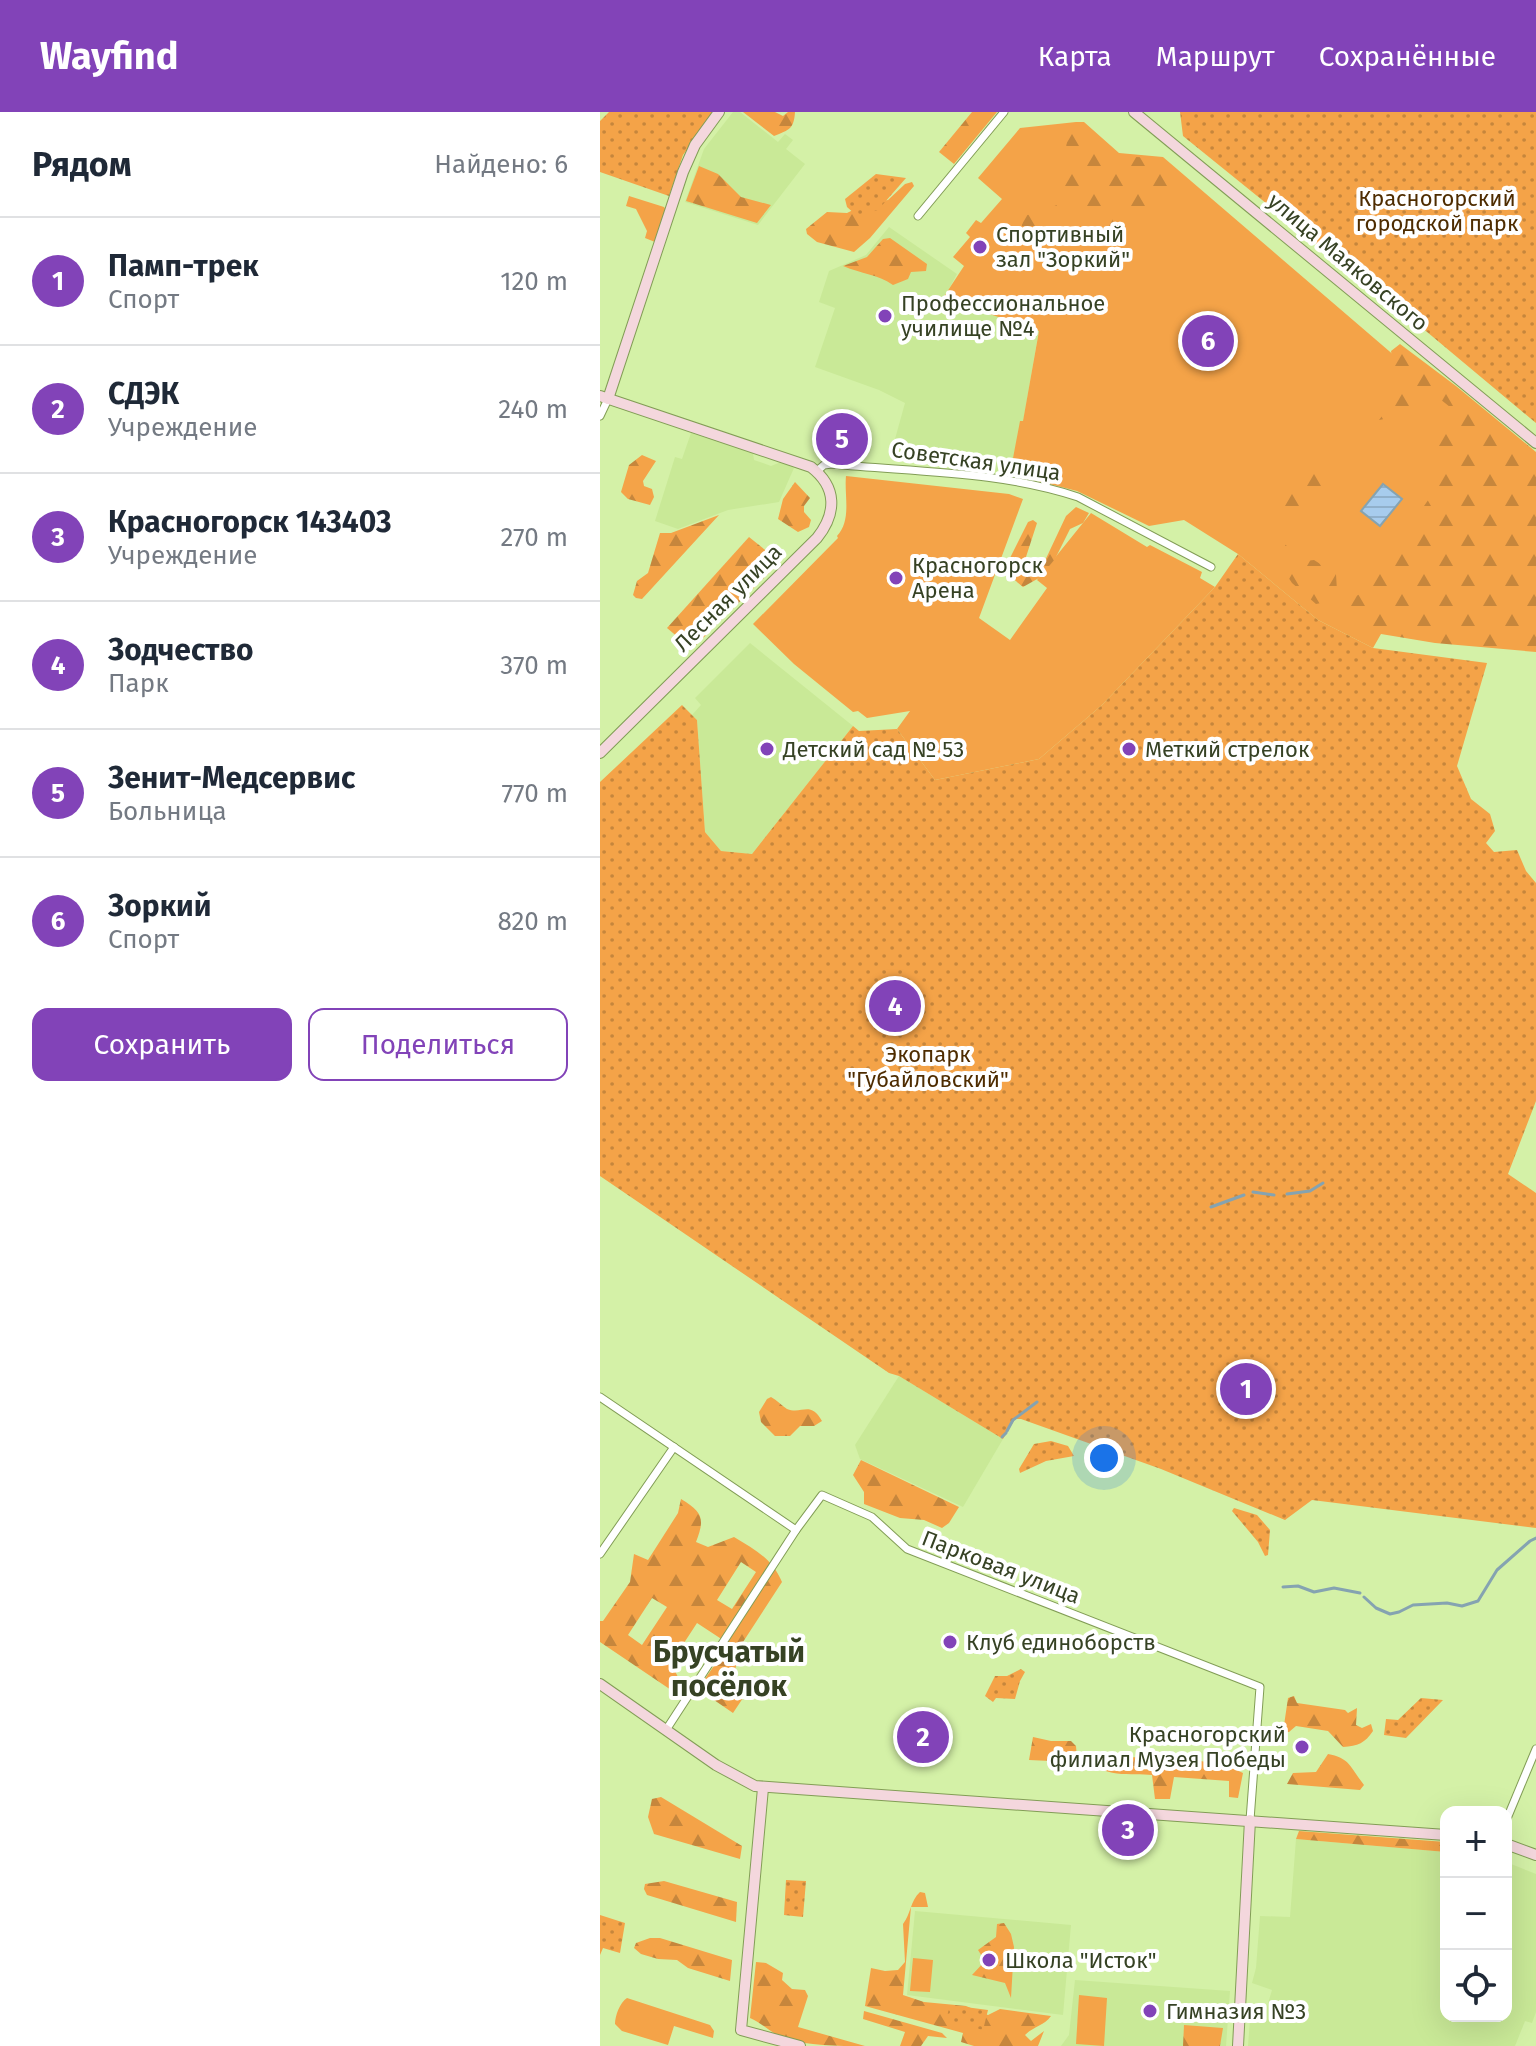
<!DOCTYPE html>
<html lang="ru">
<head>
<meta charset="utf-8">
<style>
	:root { --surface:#fff; --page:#f6f6f7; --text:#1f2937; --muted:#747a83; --line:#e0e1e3; --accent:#8243b8 }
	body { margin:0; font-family:"Fira Sans",sans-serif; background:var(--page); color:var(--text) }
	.controls { position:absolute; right:24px; bottom:24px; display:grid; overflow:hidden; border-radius:16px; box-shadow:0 8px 32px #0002 }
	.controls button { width:72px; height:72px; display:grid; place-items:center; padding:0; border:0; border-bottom:2px solid var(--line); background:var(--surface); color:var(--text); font:40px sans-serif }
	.you { position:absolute; left:504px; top:1346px; width:28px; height:28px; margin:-20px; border:6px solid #fff; border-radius:50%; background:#1a73e8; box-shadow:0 0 0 12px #1a73e833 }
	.badge { display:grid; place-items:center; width:52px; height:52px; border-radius:50%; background:var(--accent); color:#fff; font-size:26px; font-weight:700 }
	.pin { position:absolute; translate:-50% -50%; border:4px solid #fff; box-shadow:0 2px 8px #0006 }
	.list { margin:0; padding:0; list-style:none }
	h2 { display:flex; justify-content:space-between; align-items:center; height:104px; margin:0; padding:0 32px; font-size:34px }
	h2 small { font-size:26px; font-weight:400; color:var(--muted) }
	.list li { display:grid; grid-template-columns:52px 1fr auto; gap:24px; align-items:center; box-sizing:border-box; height:128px; padding:0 32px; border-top:2px solid var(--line) }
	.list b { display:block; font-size:30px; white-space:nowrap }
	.list p { margin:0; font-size:26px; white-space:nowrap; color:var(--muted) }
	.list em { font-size:26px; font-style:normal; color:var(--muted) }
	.actions { display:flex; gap:16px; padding:24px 32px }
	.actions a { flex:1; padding:18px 0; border:2px solid var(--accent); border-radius:16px; text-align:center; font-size:28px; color:var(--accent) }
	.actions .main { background:var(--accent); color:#fff }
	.icon { flex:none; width:44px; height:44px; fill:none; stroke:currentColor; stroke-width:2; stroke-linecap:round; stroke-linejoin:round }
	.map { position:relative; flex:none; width:936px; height:1934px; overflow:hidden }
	header { display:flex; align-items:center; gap:48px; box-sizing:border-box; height:112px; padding:0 40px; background:var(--accent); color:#fff }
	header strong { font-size:38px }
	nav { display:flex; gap:44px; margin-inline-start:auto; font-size:28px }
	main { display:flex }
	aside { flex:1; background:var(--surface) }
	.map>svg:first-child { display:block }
	.built { fill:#c9e997 }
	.green { fill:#f4a348 }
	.forest { fill:url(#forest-firs); fill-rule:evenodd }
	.park { fill:url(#park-dots) }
	.water { fill:url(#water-rules); stroke:#85a3b1; stroke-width:2 }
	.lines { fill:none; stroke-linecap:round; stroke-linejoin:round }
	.stream { stroke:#85a3b1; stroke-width:3 }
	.street-casing { stroke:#829d56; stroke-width:9 }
	.secondary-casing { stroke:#829d56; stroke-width:12 }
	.street { stroke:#fff; stroke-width:7 }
	.secondary { stroke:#f4d7dd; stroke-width:10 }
	.poi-dot { fill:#8243b8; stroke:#fff; stroke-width:3 }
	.labels { text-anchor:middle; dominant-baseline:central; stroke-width:8; stroke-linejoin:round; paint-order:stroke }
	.park-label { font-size:22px; fill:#4e2c00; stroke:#fff }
	.poi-label { font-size:22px; fill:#364224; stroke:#fff; text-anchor:start }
	.street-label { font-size:22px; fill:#364224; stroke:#fff }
	.district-label { font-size:30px; font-weight:bold; fill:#364224; stroke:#fff }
</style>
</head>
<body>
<header>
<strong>Wayfind</strong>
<nav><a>Карта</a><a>Маршрут</a><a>Сохранённые</a></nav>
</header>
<main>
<aside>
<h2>Рядом<small>Найдено: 6</small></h2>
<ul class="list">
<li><span class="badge">1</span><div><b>Памп-трек</b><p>Спорт</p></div><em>120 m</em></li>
<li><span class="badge">2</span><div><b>СДЭК</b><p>Учреждение</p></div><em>240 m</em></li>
<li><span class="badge">3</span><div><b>Красногорск 143403</b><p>Учреждение</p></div><em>270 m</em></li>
<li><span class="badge">4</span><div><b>Зодчество</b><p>Парк</p></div><em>370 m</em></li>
<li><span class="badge">5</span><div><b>Зенит-Медсервис</b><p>Больница</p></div><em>770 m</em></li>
<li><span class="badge">6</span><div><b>Зоркий</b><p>Спорт</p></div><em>820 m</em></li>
</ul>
<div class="actions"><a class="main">Сохранить</a><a>Поделиться</a></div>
</aside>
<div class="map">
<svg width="936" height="1934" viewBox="0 0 936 1934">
	<defs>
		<pattern id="forest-firs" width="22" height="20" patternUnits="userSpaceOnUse" patternTransform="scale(2)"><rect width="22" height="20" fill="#f4a348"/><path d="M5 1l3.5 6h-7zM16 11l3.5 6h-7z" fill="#c6863c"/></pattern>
		<pattern id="park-dots" width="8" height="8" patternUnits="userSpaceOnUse" patternTransform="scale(2)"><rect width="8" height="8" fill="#f4a348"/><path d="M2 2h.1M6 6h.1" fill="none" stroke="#c6863c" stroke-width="1.8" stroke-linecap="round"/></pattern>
		<pattern id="water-rules" width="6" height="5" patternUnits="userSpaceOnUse" patternTransform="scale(2)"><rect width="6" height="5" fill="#a7cced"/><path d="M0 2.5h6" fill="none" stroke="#90b0cb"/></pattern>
	</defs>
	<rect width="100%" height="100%" fill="#d4f1a7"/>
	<g class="built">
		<polygon points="133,0 140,0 178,30 185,22 193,28 186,37 205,52 158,113 85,90 104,37"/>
		<polygon points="289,115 357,162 344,186 439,218 423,310 421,309 410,362 290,345 305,291 279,278 215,255 235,196 219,190 229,159 266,143"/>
		<polygon points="91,321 153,341 154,348 163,351 171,354 181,350 194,356 179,390 128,398 78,417 55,409 75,345 82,347"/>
		<polygon points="150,531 253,614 152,742 121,739 105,720 97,608 92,603 101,593 95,586"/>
		<polygon points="299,1264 403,1327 363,1395 260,1347 255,1333"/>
		<polygon points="696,1727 846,1740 846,1904 906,1904 906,1750 936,1762 936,1900 932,1911 925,1909 915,1934 648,1934 651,1895 666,1898 672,1878 652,1871 656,1856 660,1804 690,1805"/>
		<polygon points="315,1799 471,1813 463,1903 307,1883"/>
		<polygon points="475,1868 630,1879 626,1934 461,1934 469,1923"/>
	</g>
	<g class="green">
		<polygon points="476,10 484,10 519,41 563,45 916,348 781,522 773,536 718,508 638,442 584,408 549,414 477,379 410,362 420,309 423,309 439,219 343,186 364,154 353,145 370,125 366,121 376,108 381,111 402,87 378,66 420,16"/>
		<polygon points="29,84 64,95 66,98 55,130 45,126 47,119 36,97 26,94"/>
		<path d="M246,364L409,382L423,387L379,506L410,528L447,476L437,468L491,401L547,435L550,433L602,460L600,466L615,475L502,593L439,647L335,668L297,617L310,599L267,606L258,599L253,600L194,552L153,512L238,426L237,424C252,408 244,383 246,364Z"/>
		<polygon points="313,1846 333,1848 330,1880 310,1879"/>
		<polygon points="479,1883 507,1886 504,1934 476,1932"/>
		<path d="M27,1886L110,1913L114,1919L113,1926L74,1914L68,1933L22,1919L15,1912C15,1904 20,1890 27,1886Z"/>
	</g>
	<g class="forest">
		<path d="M143,0H175L183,4L188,0H195C194,17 189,18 174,24Z"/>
		<polygon points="372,0 397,0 354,52 339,40"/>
		<path d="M475,15L486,18L491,32L501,36L510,44L561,46C566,52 575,58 576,66C577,72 574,76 576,83L568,97L559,102L546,94L531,97L521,95L512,99L513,111L508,115L498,103L487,101L474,93L451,113L441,117L438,127L428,132L418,131L415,126L421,118L424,103L444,102L447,97L457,93L467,29L462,16Z"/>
		<polygon points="99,54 118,62 141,85 171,93 157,111 86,89"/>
		<polygon points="312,70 314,74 270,126 254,140 217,130 207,122 206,117 227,100 247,101 267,91 288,88 305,72"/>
		<path d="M290,126L327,152L326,159L311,160L308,167L293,173C277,162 262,162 243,154L267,145L283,127Z"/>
		<polygon points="800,232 856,274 936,340 936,540 835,531 781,522 739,501 750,487 768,478 770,471 820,407 824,394 840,371 842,358 832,329 844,314 855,306 855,299 840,287 821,283 804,303 779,308 798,283 791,239"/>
		<polygon points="42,343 56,349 43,369 44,374 52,377 54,385 50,393 28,387 21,380 29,353"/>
		<polygon points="716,350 730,365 717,380 707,383 700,401 689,406 668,400 707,353"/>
		<polygon points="195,370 210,386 204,394 204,400 211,408 209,415 198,420 178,407 183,387"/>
		<polygon points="476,395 489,401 483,411 470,417 455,447 439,466 423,475 405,460 405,456 428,410 433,408 437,411 425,448 442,455 466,404"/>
		<polygon points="119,403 42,487 36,486 33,483 37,469 48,461 60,421 71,421"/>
		<polygon points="669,419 678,422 691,440 705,449 714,448 736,462 737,479 726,490 716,492 692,471 663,427"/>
		<polygon points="149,425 174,445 176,454 92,537 67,516"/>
		<path d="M171,1285C177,1288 182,1294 187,1297C202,1303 210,1288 222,1309L214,1314H200L190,1324H175L161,1310L159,1300L167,1287Z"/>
		<polygon points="261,1348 359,1395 349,1411 342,1416 324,1408 300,1406 264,1392 264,1380 253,1363"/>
		<path d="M81,1387C103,1400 105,1407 96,1430L108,1435L134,1425C155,1438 172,1446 182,1470L143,1530L132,1568L153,1571L133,1601L98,1577L129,1532L97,1511L69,1554L73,1555L80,1569L77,1582L0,1530V1509H3L30,1470L34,1442L48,1448L78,1401ZM141,1450L156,1460L132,1497L117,1488ZM52,1486L67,1495L42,1533L28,1523Z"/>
		<path d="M694,1584L697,1591L745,1598L748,1601L757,1596L756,1613L762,1616L771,1612L773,1619C765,1631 758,1634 743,1635L728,1619L696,1614L689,1620H683L688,1586Z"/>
		<polygon points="433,1625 451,1629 471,1629 476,1634 477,1646 472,1650 429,1648"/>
		<path d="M728,1642C750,1646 750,1655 764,1673L760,1678L687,1672L693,1661L716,1660Z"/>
		<path d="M493,1645C535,1646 607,1642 643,1661L638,1686L629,1685V1669L574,1665L570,1687H555L552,1663C534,1661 496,1667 493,1645Z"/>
		<polygon points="61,1685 142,1734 140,1747 54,1722 48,1705 52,1687"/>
		<polygon points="699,1719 846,1730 846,1740 696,1727"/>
		<polygon points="64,1769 137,1790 136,1810 47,1783 44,1777 45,1772"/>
		<path d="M320,1780L325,1781L328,1795H311L303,1883L324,1890L366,1894L388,1903L400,1897L451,1904C444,1914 434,1914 425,1923L431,1929L444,1919L438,1934H374L361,1930L363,1921L265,1894L271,1856L285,1859L298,1858L305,1850L303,1812C311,1802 310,1789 320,1780Z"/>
		<polygon points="404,1811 411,1822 414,1835 411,1886 405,1871 372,1863 385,1849 378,1838 396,1825 397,1812"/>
		<polygon points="50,1826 60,1826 132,1848 130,1869 88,1856 77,1848 58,1847 41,1842 34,1836 36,1831"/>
		<path d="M156,1850L166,1851L183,1861L182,1868L192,1877L205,1878L208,1884L198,1915L265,1934C237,1934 209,1934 183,1926C171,1921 162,1911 150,1906Z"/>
		<polygon points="264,1899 342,1921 347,1926 328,1924 321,1934 300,1934 305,1920 263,1907"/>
		<polygon points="584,1913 623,1916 620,1934 583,1934"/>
	</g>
	<g class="park">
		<polygon points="9,0 114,0 83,43 69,84 0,60 0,9"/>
		<polygon points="580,0 936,0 936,311 741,148 734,146 583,24"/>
		<polygon points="276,62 306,66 278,98 257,104 247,95 245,87"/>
		<polygon points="638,442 718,508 773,536 887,551 857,654 871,687 890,702 895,719 886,731 894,740 917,738 926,759 936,771 936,989 908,1062 936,1081 936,1416 712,1388 685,1408 561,1357 421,1307 415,1307 403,1327 299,1264 289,1261 0,1064 0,670 82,593 97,608 105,720 121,739 152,742 253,614 259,619 297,617 335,668 439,647 502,593 615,475"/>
		<polygon points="451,1329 468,1334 474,1344 446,1349 420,1361 419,1357 434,1332"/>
		<polygon points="634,1396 657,1403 670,1418 668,1443 665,1444 658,1430 632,1399"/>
		<polygon points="421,1557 425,1560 420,1569 415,1587 396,1586 393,1590 385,1584 395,1564 407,1564"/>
		<polygon points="821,1586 843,1588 806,1626 784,1623 786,1607 798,1608"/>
		<polygon points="186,1768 206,1769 203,1805 184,1803"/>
		<polygon points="0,1803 25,1811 20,1841 3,1836 0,1843"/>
		<polygon points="350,1893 388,1898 383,1918 346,1908"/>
	</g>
	<polygon class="water" points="783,372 802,387 780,414 761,399"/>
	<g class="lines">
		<g class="stream">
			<polyline points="653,1080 674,1083"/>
			<polyline points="687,1082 710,1079 723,1071"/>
			<polyline points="611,1095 644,1083"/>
			<polyline points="407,1319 413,1308 437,1290"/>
			<polyline points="402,1325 406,1321"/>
			<polyline points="683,1475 698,1474 714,1480 734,1476 760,1481"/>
			<polyline points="764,1485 776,1496 790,1502 799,1500 813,1493 847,1491 862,1494 878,1489 897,1458 930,1429 936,1426"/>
		</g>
		<g class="street-casing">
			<g id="street">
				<polyline points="318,104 404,0"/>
				<polyline points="0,304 8,287"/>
				<path d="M217,359L224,353L232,352C313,360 400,359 478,385L611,455"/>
				<polyline points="0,1285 196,1418 222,1383 272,1405 307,1437 660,1575 650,1708"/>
				<polyline points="0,1442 74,1335"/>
				<polyline points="66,1618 196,1418"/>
				<polyline points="906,1709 936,1637"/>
			</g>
		</g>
		<g class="secondary-casing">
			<g id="secondary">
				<polyline points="534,0 936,331"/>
				<path d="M0,284L211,355C237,375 237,401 217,426L0,641"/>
				<polyline points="8,287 83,60 95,33 119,0"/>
				<polyline points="0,1572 116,1653 155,1674 846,1723"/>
				<polyline points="163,1676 141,1918 200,1934"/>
				<polyline points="906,1732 936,1743"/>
				<polyline points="638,1934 650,1708"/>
			</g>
		</g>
		<use href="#street" class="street"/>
		<use href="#secondary" class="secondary"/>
	</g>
	<g class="poi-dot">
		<circle cx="380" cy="135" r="8"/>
		<circle cx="285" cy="204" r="8"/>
		<circle cx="296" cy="466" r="8"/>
		<circle cx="167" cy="637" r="8"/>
		<circle cx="529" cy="637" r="8"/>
		<circle cx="350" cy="1530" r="8"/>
		<circle cx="702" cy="1635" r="8"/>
		<circle cx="389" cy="1848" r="8"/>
		<circle cx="550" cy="1899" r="8"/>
	</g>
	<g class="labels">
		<g class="park-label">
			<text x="837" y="86">Красногорский<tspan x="837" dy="25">городской парк</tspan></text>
			<text x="328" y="942">Экопарк<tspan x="328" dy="25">"Губайловский"</tspan></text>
		</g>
		<g class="poi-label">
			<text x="396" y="122">Спортивный<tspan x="396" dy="25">зал "Зоркий"</tspan></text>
			<text x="301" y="191">Профессиональное<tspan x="301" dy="25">училище №4</tspan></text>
			<text x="312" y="453">Красногорск<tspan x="312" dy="25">Арена</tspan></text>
			<text x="183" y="637">Детский сад № 53</text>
			<text x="545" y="637">Меткий стрелок</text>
			<text x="366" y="1530">Клуб единоборств</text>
			<text x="686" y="1622" text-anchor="end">Красногорский<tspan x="686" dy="25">филиал Музея Победы</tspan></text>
			<text x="405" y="1848">Школа "Исток"</text>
			<text x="566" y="1899">Гимназия №3</text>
		</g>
		<g class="street-label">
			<text transform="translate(748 150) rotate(40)">улица Маяковского</text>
			<text transform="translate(376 349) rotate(8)">Советская улица</text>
			<text transform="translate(128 486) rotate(-45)">Лесная улица</text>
			<text transform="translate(401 1455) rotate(21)">Парковая улица</text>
		</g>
		<g class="district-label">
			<text x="129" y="1540">Брусчатый<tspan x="129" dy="34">посёлок</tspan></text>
		</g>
	</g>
</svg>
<div class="controls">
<button>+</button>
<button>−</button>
<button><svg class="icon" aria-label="locate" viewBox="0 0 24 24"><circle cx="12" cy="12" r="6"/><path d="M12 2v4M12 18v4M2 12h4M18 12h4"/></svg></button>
</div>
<div class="you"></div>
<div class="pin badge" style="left:646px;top:1277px">1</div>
<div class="pin badge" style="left:323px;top:1625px">2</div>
<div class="pin badge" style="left:528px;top:1718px">3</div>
<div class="pin badge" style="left:295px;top:894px">4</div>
<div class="pin badge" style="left:242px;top:327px">5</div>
<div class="pin badge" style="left:608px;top:229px">6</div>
</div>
</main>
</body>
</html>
